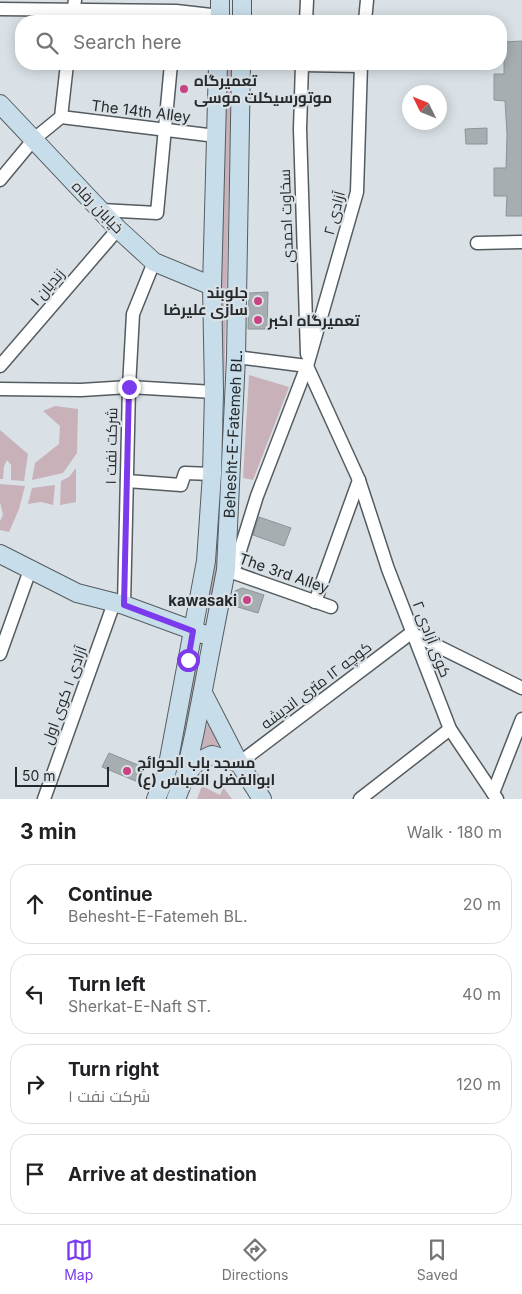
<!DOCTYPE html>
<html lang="en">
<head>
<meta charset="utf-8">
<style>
	:root { --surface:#fff; --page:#f2f2f2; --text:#202124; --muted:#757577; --line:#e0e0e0; --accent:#7c3aed }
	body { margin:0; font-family:Inter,Cairo,sans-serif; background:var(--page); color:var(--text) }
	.compass { position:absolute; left:402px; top:85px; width:45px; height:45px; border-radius:50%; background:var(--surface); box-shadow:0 2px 12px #0003; rotate:313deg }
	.scale { position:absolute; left:15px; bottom:12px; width:94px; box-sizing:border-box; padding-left:5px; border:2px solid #26292b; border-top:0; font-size:14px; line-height:18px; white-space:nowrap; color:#26292b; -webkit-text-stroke:4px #d9e1e6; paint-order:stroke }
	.stop { position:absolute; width:15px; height:15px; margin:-11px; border:4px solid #7c3aed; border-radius:50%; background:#fff }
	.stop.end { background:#7c3aed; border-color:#fff; box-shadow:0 1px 5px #0008 }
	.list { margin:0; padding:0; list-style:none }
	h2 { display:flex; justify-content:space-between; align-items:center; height:65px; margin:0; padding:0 20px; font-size:21px }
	h2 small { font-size:16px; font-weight:400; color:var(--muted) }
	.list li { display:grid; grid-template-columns:32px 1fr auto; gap:15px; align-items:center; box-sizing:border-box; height:80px; margin:0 10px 10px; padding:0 10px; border:1px solid var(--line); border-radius:20px }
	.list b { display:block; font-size:19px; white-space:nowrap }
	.list p { margin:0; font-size:16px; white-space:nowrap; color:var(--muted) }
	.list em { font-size:16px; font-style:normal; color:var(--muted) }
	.icon { flex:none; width:28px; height:28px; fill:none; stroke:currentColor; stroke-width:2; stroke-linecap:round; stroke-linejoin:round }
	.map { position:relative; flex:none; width:522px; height:799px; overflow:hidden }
	.search { position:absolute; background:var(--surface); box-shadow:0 2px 12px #0003; left:15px; right:15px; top:15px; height:55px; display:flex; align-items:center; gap:12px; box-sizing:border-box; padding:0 18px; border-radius:20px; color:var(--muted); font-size:19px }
	.sheet { height:425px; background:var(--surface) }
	nav { display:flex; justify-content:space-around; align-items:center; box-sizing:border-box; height:70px; border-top:1px solid var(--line); background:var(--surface); font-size:14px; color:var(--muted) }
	nav a { display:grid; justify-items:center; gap:2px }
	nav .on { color:var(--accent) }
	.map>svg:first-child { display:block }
	.green { fill:#c8b1b9 }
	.building { fill:#a6aeb2; stroke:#8c9499 }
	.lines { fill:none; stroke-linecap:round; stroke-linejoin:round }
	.street-casing { stroke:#555c60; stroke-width:15 }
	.secondary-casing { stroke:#555c60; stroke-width:20 }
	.street { stroke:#fff; stroke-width:12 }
	.secondary { stroke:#c7deea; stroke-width:18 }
	.route { stroke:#7c3aed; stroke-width:6 }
	.poi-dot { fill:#c94282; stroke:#d9e1e6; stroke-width:2 }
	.labels { text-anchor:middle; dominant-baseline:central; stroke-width:4.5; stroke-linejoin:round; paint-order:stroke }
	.poi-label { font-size:15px; font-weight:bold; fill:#26292b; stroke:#d9e1e6; text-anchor:start }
	.street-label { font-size:15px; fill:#26292b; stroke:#d9e1e6 }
</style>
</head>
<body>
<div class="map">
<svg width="522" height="799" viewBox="0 0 522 799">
	<rect width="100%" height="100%" fill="#d9e1e6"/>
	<g class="green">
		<path d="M226,64H232C228,210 226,356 220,502C219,521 219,598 207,609L213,566Z"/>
		<polygon points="249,375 289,387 253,480 243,478"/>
		<polygon points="55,406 78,409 77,453 63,473 32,480 35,463 59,444 60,426 43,411"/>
		<polygon points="0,430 28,454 24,481 11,480 11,465 7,460 4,466 3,479 0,479"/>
		<polygon points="76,468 76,502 60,505 61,481 69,477"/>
		<polygon points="0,484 25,486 19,509 9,532 0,530 0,521 3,515 0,502"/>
		<polygon points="55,485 53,505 41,502 28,504 32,488"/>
		<polygon points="194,662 198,668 183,761 169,799 161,799"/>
		<path d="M208,721L225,751C214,746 210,747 199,753Z"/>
		<polygon points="202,786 220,795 223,787 232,799 197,799"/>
	</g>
	<g class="building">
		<polygon points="522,41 522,216 506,216 507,196 494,196 494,168 506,168 507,134 505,101 494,100 494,74 504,74 504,42"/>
		<polygon points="487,128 487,144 466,144 465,129"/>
		<polygon points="268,292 267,329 248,329 249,293"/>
		<polygon points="259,517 291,528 284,546 253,535"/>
		<polygon points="242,588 264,595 258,613 231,605 235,591"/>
		<polygon points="109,753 143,767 138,782 102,767"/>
	</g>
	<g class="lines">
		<g class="street-casing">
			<g id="street">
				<polyline points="0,9 176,11 220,16"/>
				<polyline points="72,21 75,0"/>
				<polyline points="306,21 307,0"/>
				<polyline points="365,21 367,0"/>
				<polyline points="302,64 300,129 307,354"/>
				<polyline points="302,65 361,66"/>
				<polyline points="61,117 216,136"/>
				<polyline points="0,180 34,139 61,117 67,64"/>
				<polyline points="101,210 157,213 171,64"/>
				<polyline points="477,243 522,242"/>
				<polyline points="236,357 307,366 359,480 388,569 450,729 497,799"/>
				<polyline points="0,366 118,229"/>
				<polyline points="0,389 81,390 129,387 214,392"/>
				<polyline points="127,481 181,485 185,473 212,474"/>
				<polyline points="226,570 331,607"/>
				<polyline points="233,573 257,496 307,366 357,192 361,64"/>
				<polyline points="315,602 359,480"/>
				<polyline points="124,605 129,387 133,314 154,262"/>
				<polyline points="0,654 30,570"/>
				<polyline points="239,763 411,633 522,688"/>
				<polyline points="493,793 522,719"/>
				<polyline points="44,799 114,603"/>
				<polyline points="360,799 450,729"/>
			</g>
		</g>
		<g class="secondary-casing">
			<g id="secondary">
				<polyline points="220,21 220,0"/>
				<polyline points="242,21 242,0"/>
				<polyline points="0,104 118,229 154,262 212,286"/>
				<polyline points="0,554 77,593 124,605 203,634"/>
				<polyline points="203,693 239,763 262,799"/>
				<polyline points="185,776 197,762 212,755 239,763"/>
				<polyline points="156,799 166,775 206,561 212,474 214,392 212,286 218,64"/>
				<path id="s1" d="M176,799L185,776L195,731L226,570L236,357L241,64"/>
			</g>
		</g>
		<use href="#street" class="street"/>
		<use href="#secondary" class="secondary"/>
	</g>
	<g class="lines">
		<polyline class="route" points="129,387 124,605 193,631 188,660"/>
	</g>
	<g class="poi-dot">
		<circle cx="184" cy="89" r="5"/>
		<circle cx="258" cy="301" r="5"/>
		<circle cx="258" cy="320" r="5"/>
		<circle cx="247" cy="600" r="5"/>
		<circle cx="127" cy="771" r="5"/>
	</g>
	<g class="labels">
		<g class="poi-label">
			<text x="194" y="80">تعمیرگاه<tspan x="194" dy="17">موتورسیکلت موسی</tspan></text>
			<text x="248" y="292" text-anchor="end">جلوبند<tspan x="248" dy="17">سازی علیرضا</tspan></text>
			<text x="268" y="320">تعمیرگاه اکبر</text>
			<text x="237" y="600" text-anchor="end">kawasaki</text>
			<text x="137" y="762">مسجد باب الحوائج<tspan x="137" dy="17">ابوالفضل العباس (ع)</tspan></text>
		</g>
		<g class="street-label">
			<text transform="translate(141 111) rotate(7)">The 14th Alley</text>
			<text transform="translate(98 207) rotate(46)">خیابان رفاه</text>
			<text transform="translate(334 213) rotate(-75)">آزادی ۲</text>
			<text transform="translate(286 216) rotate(-92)">سخاوت احمدی</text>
			<text transform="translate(47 287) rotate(-49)">زندیان ۱</text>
			<text stroke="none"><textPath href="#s1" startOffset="371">Behesht-E-Fatemeh BL.</textPath></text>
			<text transform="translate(111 446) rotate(-89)">شرکت نفت ۱</text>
			<text transform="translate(284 573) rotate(19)">The 3rd Alley</text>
			<text transform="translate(432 639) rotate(69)">کوی آزادی ۲</text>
			<text transform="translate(316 685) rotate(-37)">کوچه ۱۲ متری اندیشه</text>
			<text transform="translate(64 695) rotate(-70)">آزادی ۱ کوی اول</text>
		</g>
	</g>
</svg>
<svg class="compass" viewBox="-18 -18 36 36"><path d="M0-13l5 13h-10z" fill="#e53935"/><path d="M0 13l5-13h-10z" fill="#757577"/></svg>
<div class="scale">50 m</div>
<div class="stop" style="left:188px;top:660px"></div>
<div class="stop end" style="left:129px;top:387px"></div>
<div class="search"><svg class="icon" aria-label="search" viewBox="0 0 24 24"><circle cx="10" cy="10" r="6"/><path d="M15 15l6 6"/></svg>Search here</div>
</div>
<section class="sheet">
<h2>3 min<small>Walk · 180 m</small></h2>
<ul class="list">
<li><svg class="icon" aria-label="ahead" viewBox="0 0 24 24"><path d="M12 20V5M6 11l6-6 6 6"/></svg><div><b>Continue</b><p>Behesht-E-Fatemeh BL.</p></div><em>20 m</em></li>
<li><svg class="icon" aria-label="left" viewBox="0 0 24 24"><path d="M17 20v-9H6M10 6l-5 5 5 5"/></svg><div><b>Turn left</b><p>Sherkat-E-Naft ST.</p></div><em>40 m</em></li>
<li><svg class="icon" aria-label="right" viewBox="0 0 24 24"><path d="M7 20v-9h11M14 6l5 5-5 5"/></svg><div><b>Turn right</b><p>شرکت نفت ۱</p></div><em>120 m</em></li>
<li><svg class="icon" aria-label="arrive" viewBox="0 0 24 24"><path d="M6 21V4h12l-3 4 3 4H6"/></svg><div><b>Arrive at destination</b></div></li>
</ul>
</section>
<nav>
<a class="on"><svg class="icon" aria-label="map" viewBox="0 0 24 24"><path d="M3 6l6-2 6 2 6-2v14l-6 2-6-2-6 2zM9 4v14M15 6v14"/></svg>Map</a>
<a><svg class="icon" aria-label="directions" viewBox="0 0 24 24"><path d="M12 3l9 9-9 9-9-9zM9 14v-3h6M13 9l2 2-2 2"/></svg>Directions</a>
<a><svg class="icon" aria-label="saved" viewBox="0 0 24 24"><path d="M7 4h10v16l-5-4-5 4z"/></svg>Saved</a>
</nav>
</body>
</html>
